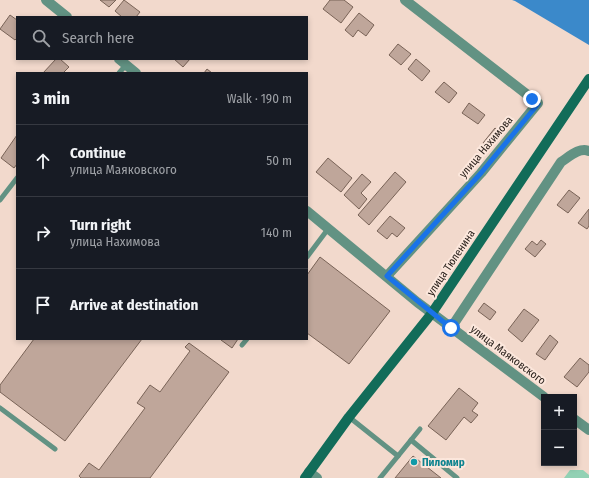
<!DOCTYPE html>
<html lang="en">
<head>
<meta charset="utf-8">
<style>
	:root { --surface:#171b24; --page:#20242c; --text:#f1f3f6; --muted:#9ea1a6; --line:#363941 }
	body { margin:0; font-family:"Fira Sans Condensed",sans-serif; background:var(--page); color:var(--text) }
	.controls { position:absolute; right:12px; bottom:12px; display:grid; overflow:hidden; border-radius:0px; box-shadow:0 2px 6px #0003 }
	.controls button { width:36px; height:36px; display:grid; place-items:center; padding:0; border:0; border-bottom:1px solid var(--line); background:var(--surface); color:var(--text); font:20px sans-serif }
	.stop { position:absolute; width:12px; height:12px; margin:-9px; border:3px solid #1a73e8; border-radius:50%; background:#fff }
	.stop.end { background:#1a73e8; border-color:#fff; box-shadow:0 1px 4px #0008 }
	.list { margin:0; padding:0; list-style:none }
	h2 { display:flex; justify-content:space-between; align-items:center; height:52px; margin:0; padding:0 16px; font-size:17px }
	h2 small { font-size:13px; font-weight:400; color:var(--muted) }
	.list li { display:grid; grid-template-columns:26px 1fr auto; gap:12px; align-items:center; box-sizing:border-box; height:72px; padding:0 16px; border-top:1px solid var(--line) }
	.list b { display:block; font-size:15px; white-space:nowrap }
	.list p { margin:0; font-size:13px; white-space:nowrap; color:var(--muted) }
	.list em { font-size:13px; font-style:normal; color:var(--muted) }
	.icon { flex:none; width:22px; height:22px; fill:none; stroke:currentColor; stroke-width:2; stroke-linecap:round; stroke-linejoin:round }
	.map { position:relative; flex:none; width:589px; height:478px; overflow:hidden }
	.search { position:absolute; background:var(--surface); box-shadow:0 2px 6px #0003; left:16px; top:16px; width:292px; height:44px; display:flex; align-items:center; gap:10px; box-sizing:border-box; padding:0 14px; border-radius:0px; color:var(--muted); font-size:15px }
	.panel { position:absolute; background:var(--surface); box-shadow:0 2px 6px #0003; left:16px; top:72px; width:292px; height:268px; border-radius:0px }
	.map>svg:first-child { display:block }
	.green { fill:#92d1b4 }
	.water { fill:#3b89ca }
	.building { fill:#bfa69a; stroke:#796357 }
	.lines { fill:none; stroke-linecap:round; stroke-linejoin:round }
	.lane { stroke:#629283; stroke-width:5 }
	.street { stroke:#629283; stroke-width:10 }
	.secondary { stroke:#126c59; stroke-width:10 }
	.route { stroke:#1a73e8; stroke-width:5 }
	.culture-dot { fill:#0f9aa8; stroke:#fce7dc; stroke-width:1.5 }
	.labels { text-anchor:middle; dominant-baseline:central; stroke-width:4; stroke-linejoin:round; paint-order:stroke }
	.street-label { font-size:11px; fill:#29201b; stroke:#fce7dc }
	.culture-label { font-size:11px; font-weight:bold; fill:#0d838f; stroke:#fce7dc; text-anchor:start }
</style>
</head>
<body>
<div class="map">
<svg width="589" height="478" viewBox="0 0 589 478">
	<rect width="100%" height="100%" fill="#f2d9cc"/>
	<polygon class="green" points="570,470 583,470 589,475 589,478 564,478"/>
	<polygon class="water" points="512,0 589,0 589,45 515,1"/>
	<g class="building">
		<polygon points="100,0 116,0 109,7"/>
		<polygon points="124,0 140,12 136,17 122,17 115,11"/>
		<polygon points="330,0 344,0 353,7 341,23 323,9"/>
		<polygon points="359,13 374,25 366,36 358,30 353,37 345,30"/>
		<polygon points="10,15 17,20 17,38 15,40 0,29"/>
		<polygon points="398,44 411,54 401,65 389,55"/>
		<polygon points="56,59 60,59 69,67 63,73 43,73"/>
		<polygon points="174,59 190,59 183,67"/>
		<polygon points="416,59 430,71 422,81 408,69"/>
		<polygon points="207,69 212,73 204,73"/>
		<polygon points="444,82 457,93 449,103 435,92"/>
		<polygon points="469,103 485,115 478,124 462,113"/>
		<polygon points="495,128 501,133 489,148 483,143"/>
		<polygon points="17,135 17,164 14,168 1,158"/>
		<polygon points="328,158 352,178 341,192 316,172"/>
		<polygon points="395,172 406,182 369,225 358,215"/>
		<polygon points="362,174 371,182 361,193 367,199 359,209 344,195"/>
		<polygon points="569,190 580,198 568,213 557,205"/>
		<polygon points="589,209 589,226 587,229 578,223"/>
		<polygon points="390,216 405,228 397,237 392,233 387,239 377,231"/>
		<polygon points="541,240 546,244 535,257 525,249 532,241 537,245"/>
		<polygon points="320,257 390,311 349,364 307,333 307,275"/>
		<polygon points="484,303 496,312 490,320 478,311"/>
		<polygon points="524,309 539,320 522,342 508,330"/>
		<polygon points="550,335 558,342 545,360 536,354"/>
		<polygon points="34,339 142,339 65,441 0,392 0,385"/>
		<polygon points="222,339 238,339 232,348 221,340"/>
		<polygon points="189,343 229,372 150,478 81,478 79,476 89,463 99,470 145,408 137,403 150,385 160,392 190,351 185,347"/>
		<polygon points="580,358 589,365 589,372 577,387 564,377"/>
		<polygon points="459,388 478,403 472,411 478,415 471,423 464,417 446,440 428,426"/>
		<polygon points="413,456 441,478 395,478"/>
	</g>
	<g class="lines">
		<g class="lane">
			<polyline points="119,73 126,65"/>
			<polyline points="0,200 17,178"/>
			<polyline points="307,257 328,229"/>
			<polyline points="242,345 247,339"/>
			<polyline points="0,408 55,449"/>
			<polyline points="349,417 398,456 420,429"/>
			<polyline points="411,440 457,478"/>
			<polyline points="380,478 398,456"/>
		</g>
		<g class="street">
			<polyline points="46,0 67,17"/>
			<polyline points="119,59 136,73"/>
			<polyline points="307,211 417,302 544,397"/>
			<polyline points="387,276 481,173 538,103 405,0"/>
			<path d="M451,328L561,162C569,157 579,147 589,151"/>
			<polyline points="574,419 589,430"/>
			<polyline points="309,472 317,478"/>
		</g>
		<polyline class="secondary" points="305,478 349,417 432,313 589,79"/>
	</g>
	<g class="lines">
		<polyline class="route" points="451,328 387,276 481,173 538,104 532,99"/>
	</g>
	<circle class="culture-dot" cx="414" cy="462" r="4"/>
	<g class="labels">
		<g class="street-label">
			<text transform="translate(486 147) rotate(-50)">улица Нахимова</text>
			<text transform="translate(451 263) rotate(-56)">улица Тюленина</text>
			<text transform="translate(508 355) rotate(37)">улица Маяковского</text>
		</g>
		<g class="culture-label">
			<text x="422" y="462">Пиломир</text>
		</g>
	</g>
</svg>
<div class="controls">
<button>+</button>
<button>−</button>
</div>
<div class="stop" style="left:451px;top:328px"></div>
<div class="stop end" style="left:532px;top:99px"></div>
<div class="search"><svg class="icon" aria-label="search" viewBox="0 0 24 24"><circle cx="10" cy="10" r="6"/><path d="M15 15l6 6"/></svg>Search here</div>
<section class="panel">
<h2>3 min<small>Walk · 190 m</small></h2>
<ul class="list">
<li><svg class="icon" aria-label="ahead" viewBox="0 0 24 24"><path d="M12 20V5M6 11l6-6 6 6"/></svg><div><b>Continue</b><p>улица Маяковского</p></div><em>50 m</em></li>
<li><svg class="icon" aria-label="right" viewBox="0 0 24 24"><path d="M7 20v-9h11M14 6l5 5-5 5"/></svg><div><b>Turn right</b><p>улица Нахимова</p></div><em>140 m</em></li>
<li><svg class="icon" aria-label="arrive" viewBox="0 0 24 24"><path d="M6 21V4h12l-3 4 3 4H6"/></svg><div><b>Arrive at destination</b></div></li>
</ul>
</section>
</div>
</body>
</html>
